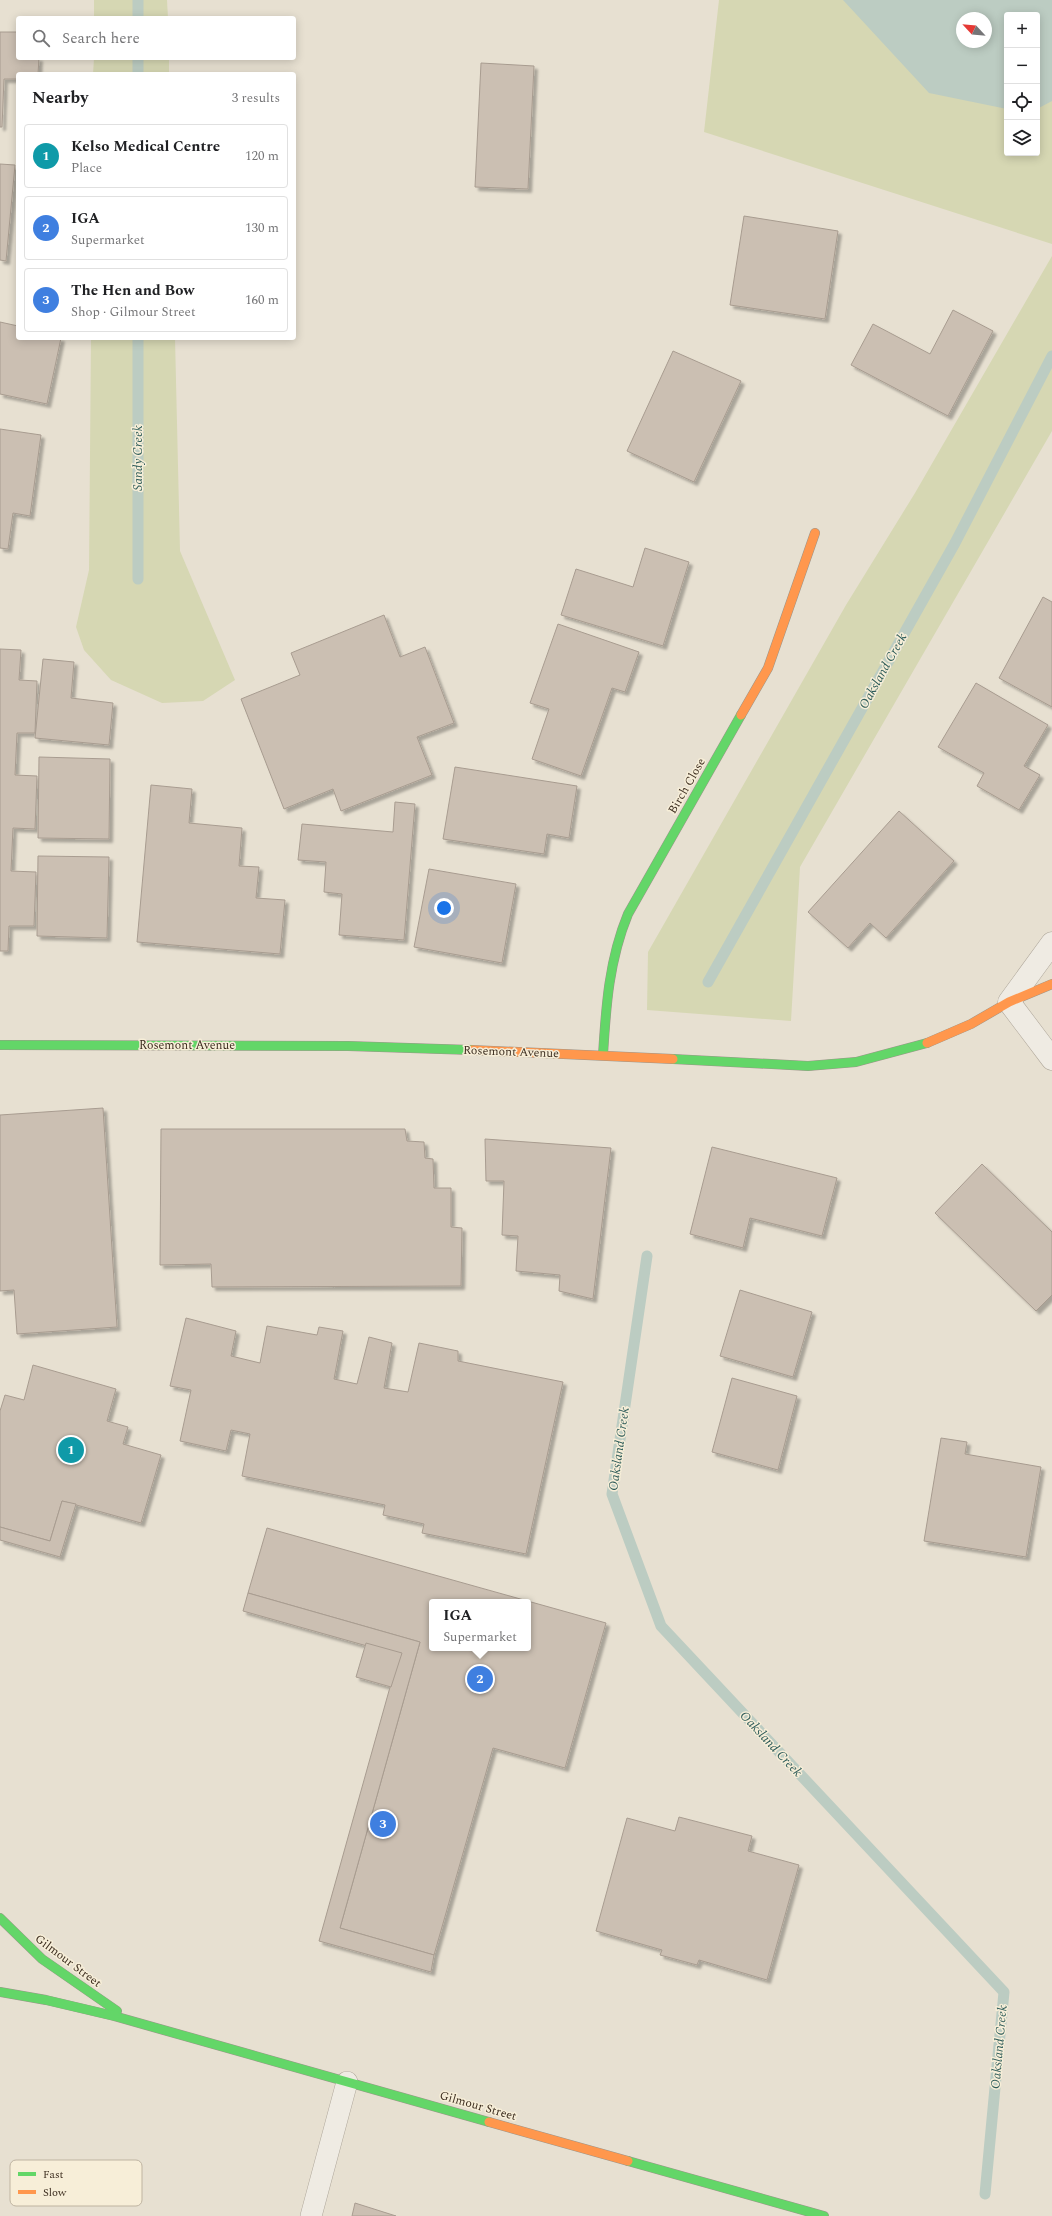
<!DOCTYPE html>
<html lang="en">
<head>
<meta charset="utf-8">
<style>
	:root { --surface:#fff; --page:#f2f2f2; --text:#202124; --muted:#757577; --line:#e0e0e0; --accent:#ea580c }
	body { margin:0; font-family:Spectral,serif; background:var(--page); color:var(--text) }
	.controls { position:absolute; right:12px; top:12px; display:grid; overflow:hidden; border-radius:4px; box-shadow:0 2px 10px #0003 }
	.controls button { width:36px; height:36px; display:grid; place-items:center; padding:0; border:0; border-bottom:1px solid var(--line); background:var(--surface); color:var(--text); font:20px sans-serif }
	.compass { position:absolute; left:956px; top:12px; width:36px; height:36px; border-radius:50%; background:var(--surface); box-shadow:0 2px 10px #0003; rotate:296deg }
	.you { position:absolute; left:444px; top:908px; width:14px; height:14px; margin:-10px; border:3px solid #fff; border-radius:50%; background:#1a73e8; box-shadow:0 0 0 6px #1a73e833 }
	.badge { display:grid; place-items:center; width:26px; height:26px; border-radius:50%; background:var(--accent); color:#fff; font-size:13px; font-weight:700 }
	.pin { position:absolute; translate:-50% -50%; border:2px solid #fff; box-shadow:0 1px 4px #0006 }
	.popup { position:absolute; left:429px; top:1599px; width:102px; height:52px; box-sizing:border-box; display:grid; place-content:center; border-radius:4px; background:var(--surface); filter:drop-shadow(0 1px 3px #0005); font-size:13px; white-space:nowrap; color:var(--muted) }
	.popup b { font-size:15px; color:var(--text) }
	.popup::after { content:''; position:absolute; left:50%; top:100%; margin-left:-8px; border:8px solid transparent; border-top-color:var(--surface) }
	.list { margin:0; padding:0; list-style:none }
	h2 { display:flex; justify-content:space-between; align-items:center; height:52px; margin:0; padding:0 16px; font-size:17px }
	h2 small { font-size:13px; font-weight:400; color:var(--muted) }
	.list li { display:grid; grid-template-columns:26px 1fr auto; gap:12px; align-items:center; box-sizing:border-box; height:64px; margin:0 8px 8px; padding:0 8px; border:1px solid var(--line); border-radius:4px }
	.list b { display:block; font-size:15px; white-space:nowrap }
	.list p { margin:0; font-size:13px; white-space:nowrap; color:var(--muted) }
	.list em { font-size:13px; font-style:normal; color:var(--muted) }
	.icon { flex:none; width:22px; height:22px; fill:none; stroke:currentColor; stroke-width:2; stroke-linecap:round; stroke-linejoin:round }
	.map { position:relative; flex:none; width:1052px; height:2216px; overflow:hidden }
	.search { position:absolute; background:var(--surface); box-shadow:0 2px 10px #0003; left:16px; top:16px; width:280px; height:44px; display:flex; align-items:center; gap:10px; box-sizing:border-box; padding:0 14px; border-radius:4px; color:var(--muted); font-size:15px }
	.panel { position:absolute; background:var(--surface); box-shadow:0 2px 10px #0003; left:16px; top:72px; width:280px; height:268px; border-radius:4px }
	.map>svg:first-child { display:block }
	.green { fill:#d6d7b3; fill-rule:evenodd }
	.water { fill:#bcccc2; fill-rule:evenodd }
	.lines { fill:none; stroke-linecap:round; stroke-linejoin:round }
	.stream { stroke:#bcccc2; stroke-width:11 }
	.building { fill:#cbbfb2; stroke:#a89c90; fill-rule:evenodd; filter:url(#shadow) }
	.lane-casing { stroke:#ada599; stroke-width:22 }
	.street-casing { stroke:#ada599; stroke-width:23 }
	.fast-casing { stroke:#9c958a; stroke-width:10 }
	.slow-casing { stroke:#9c958a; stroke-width:10 }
	.lane { stroke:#efebe3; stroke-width:21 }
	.street { stroke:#efebe3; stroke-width:22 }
	.fast { stroke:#63d668; stroke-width:9 }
	.slow { stroke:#ff974d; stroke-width:9 }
	.labels { text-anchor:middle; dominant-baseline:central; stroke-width:3; stroke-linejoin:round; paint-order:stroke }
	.street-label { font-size:12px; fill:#3d2e20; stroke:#f7eed8 }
	.water-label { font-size:13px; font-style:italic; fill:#2f5d5a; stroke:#f7eed8 }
	.key { fill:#f7eed8; stroke:#bfb4a1; stroke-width:1 }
	.key-label { font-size:11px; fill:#3d2e20 }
</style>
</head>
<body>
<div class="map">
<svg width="1052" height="2216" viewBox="0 0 1052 2216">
	<defs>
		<filter id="shadow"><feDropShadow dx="3.5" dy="3.5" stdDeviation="1" flood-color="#0004"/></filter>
	</defs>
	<rect width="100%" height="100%" fill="#e7e0d1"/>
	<g class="green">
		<polygon points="94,0 167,0 168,18 94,18"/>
		<path d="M719,0H1052V244L704,132ZM1007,15H1037V153H1007ZM962,18H986V42H962Z"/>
		<polygon points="94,58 169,58 169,74 93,74"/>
		<polygon points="1052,256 1052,431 800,867 791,1021 647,1010 648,952 846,605 915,493"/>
		<polygon points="91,338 175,338 180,551 235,680 203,701 162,703 111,680 84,650 76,627 89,570"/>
	</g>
	<path class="water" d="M843,0H1052V101L1037,109V15H1007V109L929,93ZM962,18H986V42H962Z"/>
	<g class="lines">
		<g class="stream">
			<polyline points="138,18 138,0"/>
			<polyline points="138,74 138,58"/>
			<polyline points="138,579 138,338"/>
			<polyline points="708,982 955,543 1052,356"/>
			<polyline points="647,1256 612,1494 661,1626 1004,1992 985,2194"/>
		</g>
	</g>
	<g class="building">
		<polygon points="0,32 18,32 18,58 39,58 38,74 18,74 18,79 4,79 2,127 0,127"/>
		<polygon points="481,63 534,66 528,189 475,187"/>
		<polygon points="0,164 15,165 6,261 0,260"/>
		<polygon points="744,216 838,231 825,319 730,305"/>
		<polygon points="953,310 993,331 948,416 851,365 873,324 930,354"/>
		<polygon points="0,322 18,326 18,338 61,338 47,404 0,394"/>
		<polygon points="673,351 741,381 694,482 627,451"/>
		<polygon points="0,429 41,435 30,516 13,513 8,549 0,548"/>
		<polygon points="645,548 689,562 663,646 561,615 576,569 633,587"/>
		<polygon points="1043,597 1052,602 1052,707 999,678"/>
		<polygon points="384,615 400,657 425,647 454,723 417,737 432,775 341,811 333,789 284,809 241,699 300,675 291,653"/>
		<polygon points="558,624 639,652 625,692 612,688 581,776 532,759 549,709 530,703"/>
		<polygon points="0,649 21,650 19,680 37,681 35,733 17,733 15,775 37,776 35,829 13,828 11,871 36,872 34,926 9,926 8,951 0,951"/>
		<polygon points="43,659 74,662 71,698 113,703 109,745 35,738"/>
		<polygon points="976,683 1048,725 1024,766 1040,775 1019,810 977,786 984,773 938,747"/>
		<polygon points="39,757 110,759 109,839 38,838"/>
		<polygon points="455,767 577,786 569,838 547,834 544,854 443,839"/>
		<polygon points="151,785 192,789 189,823 242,828 239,866 259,867 256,898 285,900 280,954 137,942"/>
		<polygon points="395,802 415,804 404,940 339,935 342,894 324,892 326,862 298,860 302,824 393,832"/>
		<polygon points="899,811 954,861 886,938 870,923 848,948 808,912"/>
		<polygon points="38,856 109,857 107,938 37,936"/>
		<polygon points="429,869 516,884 502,963 414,947"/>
		<polygon points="103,1108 117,1327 17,1334 14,1290 0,1291 0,1115"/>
		<polygon points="161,1129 405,1129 407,1141 424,1142 425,1158 433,1159 434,1188 451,1188 451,1227 462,1228 461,1286 212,1287 211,1264 160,1265"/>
		<polygon points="485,1139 611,1148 593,1299 559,1291 560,1275 516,1271 518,1236 502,1235 504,1181 486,1181"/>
		<polygon points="712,1147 837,1178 822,1236 750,1218 743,1248 690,1234"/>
		<polygon points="982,1164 1052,1232 1052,1295 1036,1311 935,1213"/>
		<polygon points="740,1290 812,1312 793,1377 720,1356"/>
		<polygon points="186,1318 236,1331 231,1356 260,1363 267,1326 317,1335 319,1327 343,1331 334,1379 357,1384 369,1337 392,1343 384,1388 408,1392 419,1343 458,1351 458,1361 563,1382 526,1554 422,1533 424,1524 383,1515 385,1505 242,1476 250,1434 231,1430 226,1451 180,1441 191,1390 170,1386"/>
		<polygon points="33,1365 116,1389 107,1421 128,1427 123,1444 161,1455 141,1523 62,1501 50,1541 0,1527 0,1411 5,1395 24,1400"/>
		<polygon points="732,1378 797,1396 778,1470 712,1452"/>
		<polygon points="941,1438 967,1442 965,1454 1041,1467 1026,1557 924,1541"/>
		<polygon points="62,1501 76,1504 60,1557 0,1540 0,1527 50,1541"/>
		<path d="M267,1528L606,1623L565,1768L493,1748L434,1955L340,1928L420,1642L248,1593ZM432,1602H528V1648H432Z"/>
		<polygon points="248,1593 420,1642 340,1928 434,1955 431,1972 319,1941 399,1655 243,1611"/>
		<polygon points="366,1643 402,1653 391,1687 356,1677"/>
		<polygon points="679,1817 752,1836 748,1851 799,1865 767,1980 699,1960 697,1965 660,1955 662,1950 596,1931 627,1818 675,1831"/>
		<polygon points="355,2203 396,2216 352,2216"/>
	</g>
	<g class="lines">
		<g class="lane-casing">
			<polyline id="lane" points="311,2216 347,2082"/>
		</g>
		<g class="street-casing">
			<polyline id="street" points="1052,943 1009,1002 1052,1059"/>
		</g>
		<g class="fast-casing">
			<g id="fast">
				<polyline points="0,1045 348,1046 472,1050"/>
				<path d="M603,1055C606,1006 609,960 628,914L741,715"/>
				<polyline points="673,1059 808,1066 856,1062 927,1043"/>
				<polyline points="0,1918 42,1959 117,2011"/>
				<polyline points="0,1992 46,2000 114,2016 489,2122"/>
				<polyline points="628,2161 824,2216"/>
			</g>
		</g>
		<g class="slow-casing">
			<g id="slow">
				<polyline points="741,715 768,668 815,533"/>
				<polyline points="927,1043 971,1024 1009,1002 1052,984"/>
				<polyline points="472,1050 673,1059"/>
				<polyline points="489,2122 628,2161"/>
			</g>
		</g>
		<use href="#lane" class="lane"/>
		<use href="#street" class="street"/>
		<use href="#fast" class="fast"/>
		<use href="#slow" class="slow"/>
	</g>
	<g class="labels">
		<g class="street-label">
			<text transform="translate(687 786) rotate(-60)">Birch Close</text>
			<text x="187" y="1045">Rosemont Avenue</text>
			<text transform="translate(511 1052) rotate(2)">Rosemont Avenue</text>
			<text transform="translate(68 1961) rotate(37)">Gilmour Street</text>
			<text transform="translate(478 2106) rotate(16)">Gilmour Street</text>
		</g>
		<g class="water-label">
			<text transform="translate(138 458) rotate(-90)">Sandy Creek</text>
			<text transform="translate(883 671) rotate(-61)">Oaksland Creek</text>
			<text transform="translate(619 1449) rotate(-82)">Oaksland Creek</text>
			<text transform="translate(771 1744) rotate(47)">Oaksland Creek</text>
			<text transform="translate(999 2047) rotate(-85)">Oaksland Creek</text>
		</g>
	</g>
	<rect x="10" y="2160" width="132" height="46" rx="6" class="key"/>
	<rect x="18" y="2172" width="18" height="4" fill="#63d668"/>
	<rect x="18" y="2190" width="18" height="4" fill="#ff974d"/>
	<g class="key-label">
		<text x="43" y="2178">Fast</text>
		<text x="43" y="2196">Slow</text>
	</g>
</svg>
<div class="controls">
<button>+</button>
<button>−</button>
<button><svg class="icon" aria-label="locate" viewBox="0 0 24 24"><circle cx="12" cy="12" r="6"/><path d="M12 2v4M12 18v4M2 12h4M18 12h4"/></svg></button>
<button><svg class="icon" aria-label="layers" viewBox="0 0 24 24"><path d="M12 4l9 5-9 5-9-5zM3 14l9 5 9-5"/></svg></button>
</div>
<svg class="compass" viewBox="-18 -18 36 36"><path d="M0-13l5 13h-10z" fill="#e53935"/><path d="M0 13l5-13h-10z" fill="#757577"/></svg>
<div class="you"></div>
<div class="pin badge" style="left:71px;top:1450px;background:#0f9aa8">1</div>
<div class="pin badge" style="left:480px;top:1679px;background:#3f7fe0">2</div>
<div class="popup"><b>IGA</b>Supermarket</div>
<div class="pin badge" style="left:383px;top:1824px;background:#3f7fe0">3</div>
<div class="search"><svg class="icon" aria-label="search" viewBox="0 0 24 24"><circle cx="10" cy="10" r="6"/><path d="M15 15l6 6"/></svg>Search here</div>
<section class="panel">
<h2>Nearby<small>3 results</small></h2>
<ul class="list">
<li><span class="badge" style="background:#0f9aa8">1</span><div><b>Kelso Medical Centre</b><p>Place</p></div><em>120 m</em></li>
<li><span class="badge" style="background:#3f7fe0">2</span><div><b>IGA</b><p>Supermarket</p></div><em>130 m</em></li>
<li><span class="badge" style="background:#3f7fe0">3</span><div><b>The Hen and Bow</b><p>Shop · Gilmour Street</p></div><em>160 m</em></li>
</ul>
</section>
</div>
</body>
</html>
